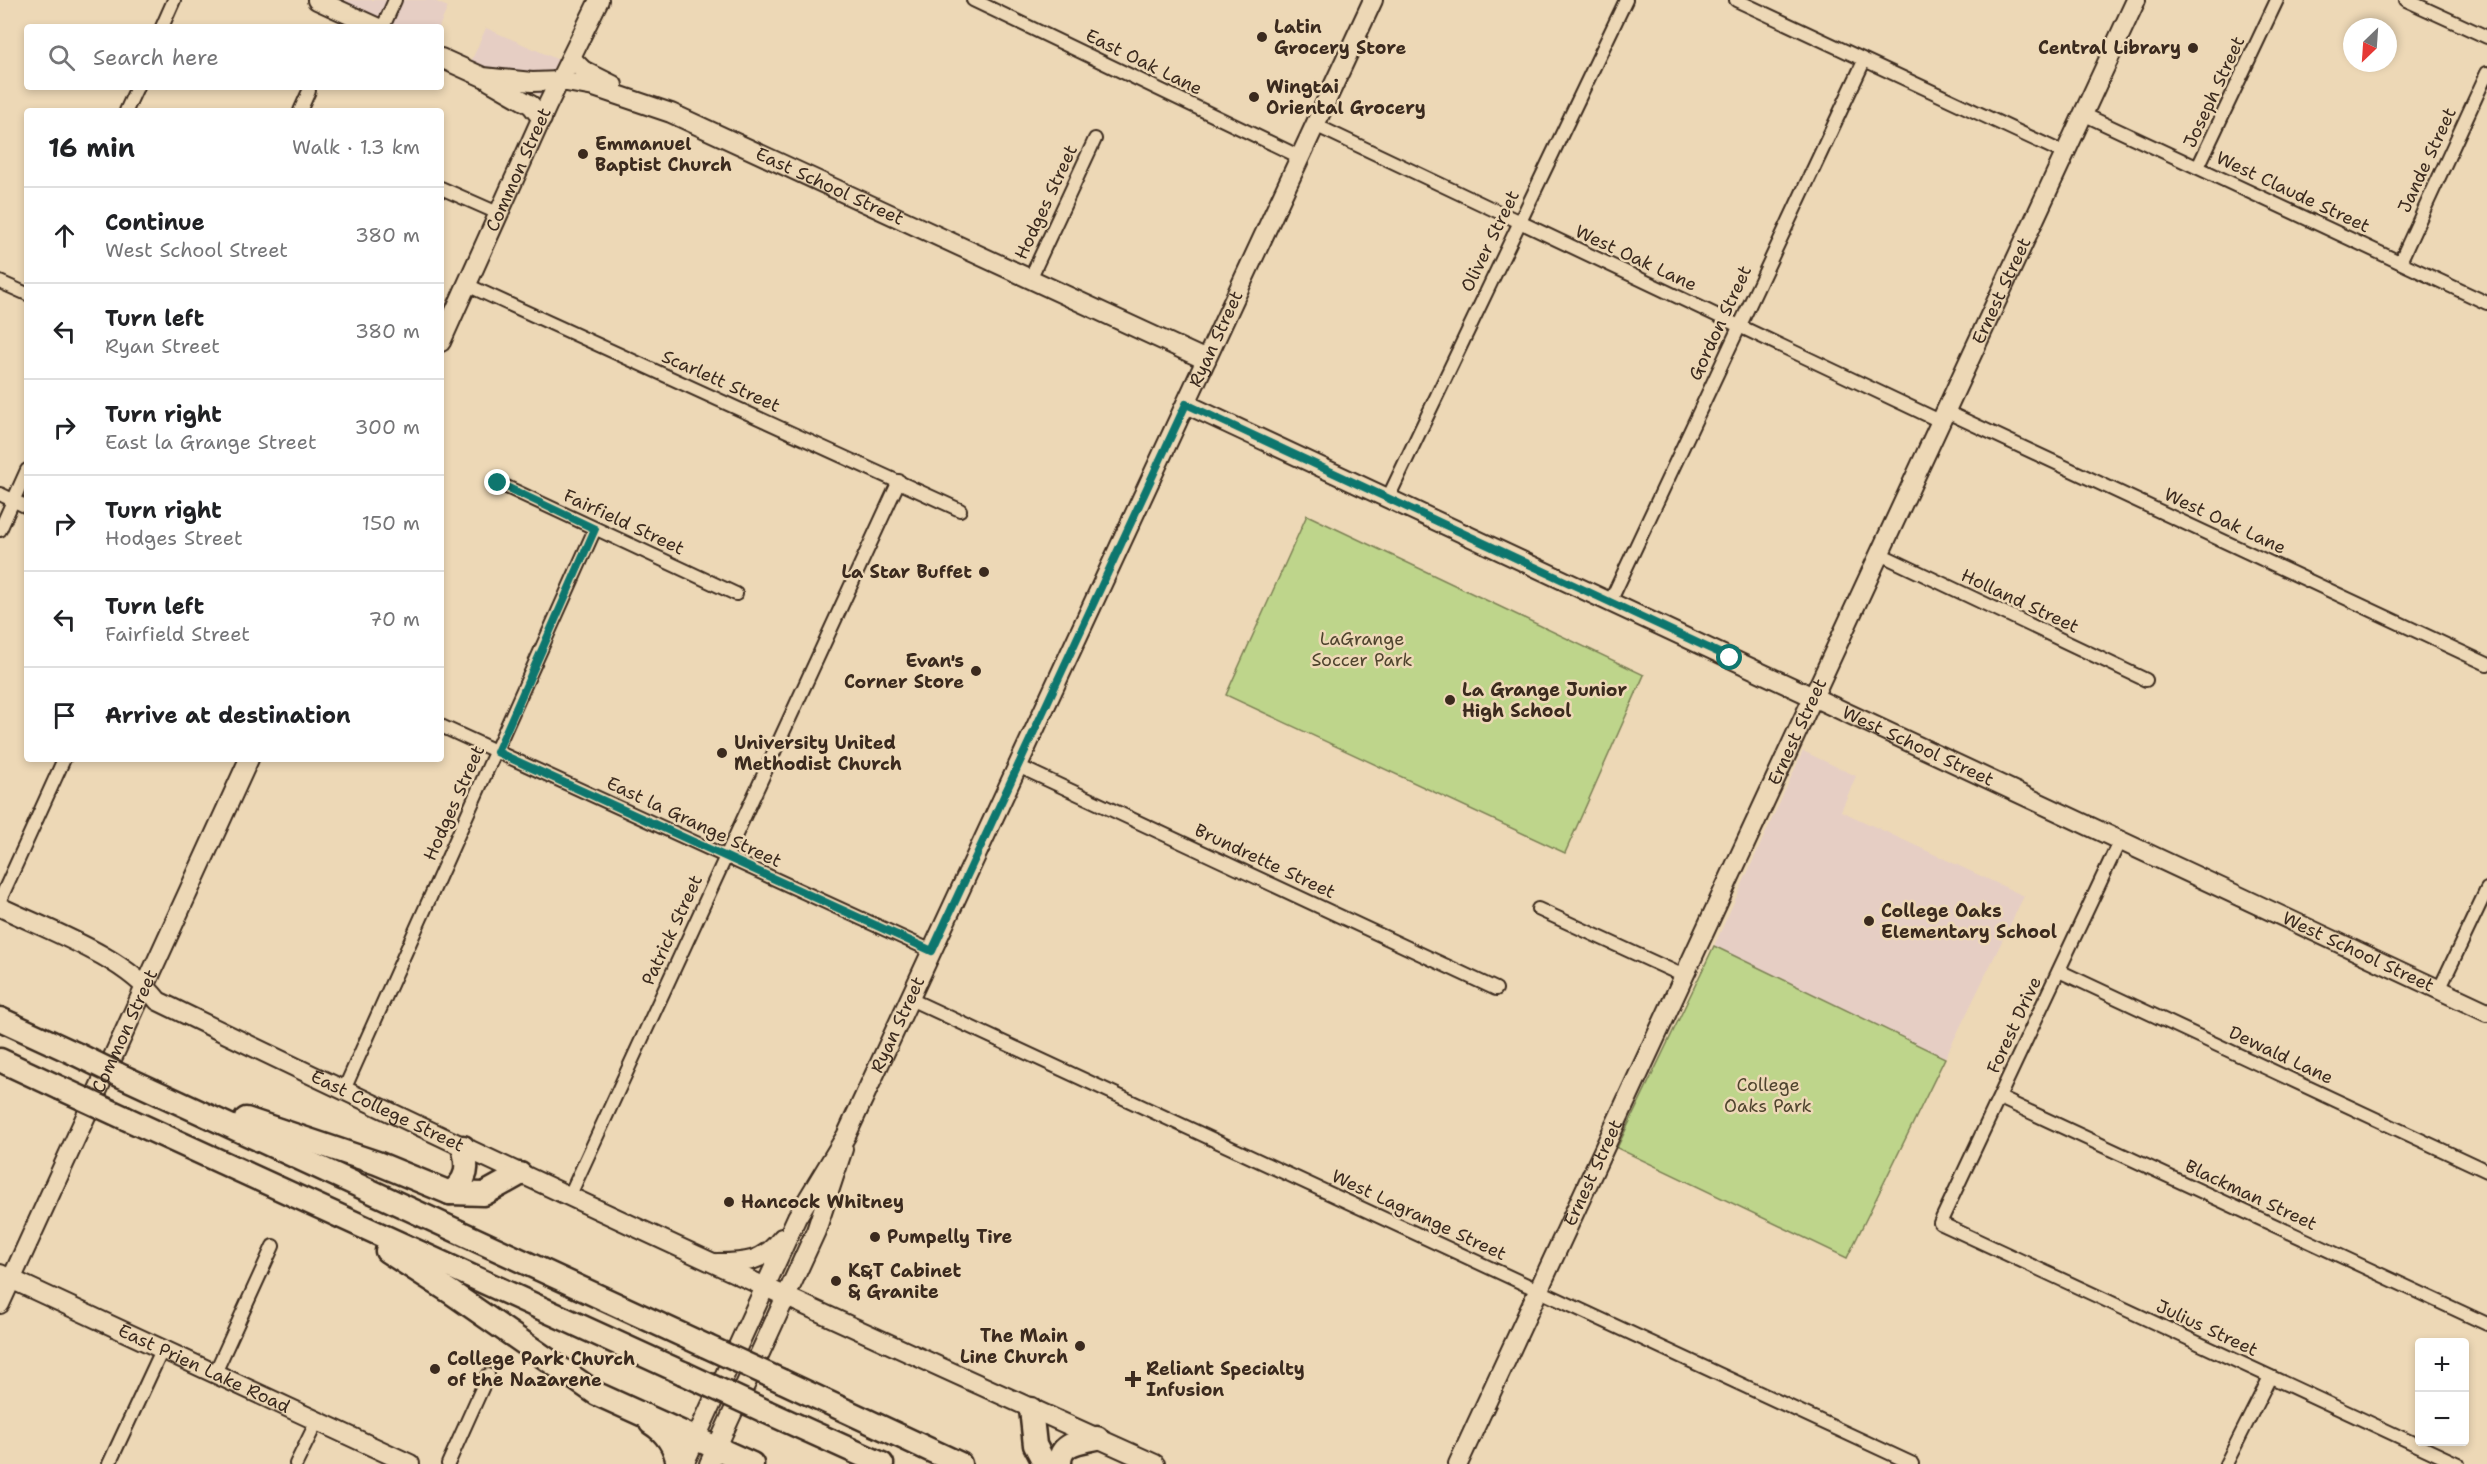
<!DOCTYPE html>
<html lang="en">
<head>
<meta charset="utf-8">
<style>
	:root { --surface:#fff; --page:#f6f6f6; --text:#202124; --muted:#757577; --line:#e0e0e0 }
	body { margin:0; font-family:"Shantell Sans",sans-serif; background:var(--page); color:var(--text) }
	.controls { position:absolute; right:18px; bottom:18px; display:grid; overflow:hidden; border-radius:6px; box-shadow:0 3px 9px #0003 }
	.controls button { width:54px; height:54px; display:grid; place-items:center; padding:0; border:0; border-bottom:2px solid var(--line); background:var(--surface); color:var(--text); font:30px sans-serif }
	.compass { position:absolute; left:2343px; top:18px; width:54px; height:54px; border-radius:50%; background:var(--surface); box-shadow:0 3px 9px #0003; rotate:205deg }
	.stop { position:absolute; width:18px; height:18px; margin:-14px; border:4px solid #0f766e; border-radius:50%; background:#fff }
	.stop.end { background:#0f766e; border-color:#fff; box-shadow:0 2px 6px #0008 }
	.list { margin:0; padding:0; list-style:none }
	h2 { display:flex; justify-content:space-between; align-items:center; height:78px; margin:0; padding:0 24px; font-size:26px }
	h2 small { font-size:20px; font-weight:400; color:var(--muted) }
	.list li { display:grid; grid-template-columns:39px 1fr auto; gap:18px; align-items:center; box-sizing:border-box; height:96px; padding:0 24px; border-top:2px solid var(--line) }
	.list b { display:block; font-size:22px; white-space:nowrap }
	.list p { margin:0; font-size:20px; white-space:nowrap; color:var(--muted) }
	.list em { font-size:20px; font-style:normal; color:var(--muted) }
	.icon { flex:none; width:33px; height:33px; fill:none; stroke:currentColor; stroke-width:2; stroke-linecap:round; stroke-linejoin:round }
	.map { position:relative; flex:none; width:2487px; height:1464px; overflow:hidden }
	.search { position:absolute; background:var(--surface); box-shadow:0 3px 9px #0003; left:24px; top:24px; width:420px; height:66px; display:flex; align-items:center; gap:15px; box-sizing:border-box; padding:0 21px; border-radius:6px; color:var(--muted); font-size:22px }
	.panel { position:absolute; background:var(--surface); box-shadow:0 3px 9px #0003; left:24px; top:108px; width:420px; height:654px; border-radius:6px }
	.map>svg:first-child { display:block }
	.built { fill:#e6cec4 }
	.green { fill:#bed58b; stroke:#7c8054; stroke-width:1.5 }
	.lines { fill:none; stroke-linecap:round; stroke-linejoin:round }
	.street-casing { stroke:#3b2a1e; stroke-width:16 }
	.secondary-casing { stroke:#3b2a1e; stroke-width:22 }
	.highway-casing { stroke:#3b2a1e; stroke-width:27 }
	.street { stroke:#edd8b6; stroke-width:12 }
	.secondary { stroke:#edd8b6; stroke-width:18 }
	.highway { stroke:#edd8b6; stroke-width:22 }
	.highway-bridge-casing { stroke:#3b2a1e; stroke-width:27; stroke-linecap:butt }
	.highway-bridge { stroke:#edd8b6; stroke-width:22 }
	.route { stroke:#0f766e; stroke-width:8 }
	.poi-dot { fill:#3b2a1e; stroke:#edd8b6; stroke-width:2 }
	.labels { text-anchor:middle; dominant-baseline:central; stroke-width:5; stroke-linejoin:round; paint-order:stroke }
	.poi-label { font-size:18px; font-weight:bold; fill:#3b2a1e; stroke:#edd8b6; text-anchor:start }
	.street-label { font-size:18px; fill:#3b2a1e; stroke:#edd8b6 }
	.park-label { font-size:18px; fill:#4f442e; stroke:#edd8b6 }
</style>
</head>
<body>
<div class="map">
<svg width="2487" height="1464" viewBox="0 0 2487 1464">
	<rect width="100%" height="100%" fill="#edd8b6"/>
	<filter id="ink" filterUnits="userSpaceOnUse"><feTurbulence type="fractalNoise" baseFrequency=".0167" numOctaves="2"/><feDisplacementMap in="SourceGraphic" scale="12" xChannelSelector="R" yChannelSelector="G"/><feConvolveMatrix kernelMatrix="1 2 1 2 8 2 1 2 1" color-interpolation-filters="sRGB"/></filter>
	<g filter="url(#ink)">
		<g class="built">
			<polygon points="333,0 432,0 448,7 439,27 391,27"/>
			<polygon points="486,28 561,61 544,97 470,64"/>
			<polygon points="1803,751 1856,776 1841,811 2024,896 1945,1058 1714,946"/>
		</g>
		<g class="green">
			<polygon points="1307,515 1644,675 1565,853 1226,695"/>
			<polygon points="1714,946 1945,1058 1847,1258 1617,1148"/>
		</g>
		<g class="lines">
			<g class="street-casing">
				<g id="street">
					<polyline points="973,0 1300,157"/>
					<polyline points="1736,0 2064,153"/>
					<polyline points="2406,0 2487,37"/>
					<polyline points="162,27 174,0"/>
					<polyline points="383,27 395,0"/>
					<polyline points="126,111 137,87"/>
					<polyline points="300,111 309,91"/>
					<polyline points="2083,114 2487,303"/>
					<polyline points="1315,125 1942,422"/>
					<polyline points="2198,167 2277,0"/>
					<polyline points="441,188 500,214"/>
					<polyline points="2400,262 2487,73"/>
					<polyline points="1030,279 1095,139"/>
					<polyline points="0,282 27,294"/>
					<polyline points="467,285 960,510"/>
					<polyline points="1947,412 2487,664"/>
					<polyline points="498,483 736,594"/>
					<polyline points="0,494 27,507"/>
					<polyline points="1388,498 1626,0"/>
					<polyline points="0,530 27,470"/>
					<polyline points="1880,554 2146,680"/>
					<polyline points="1610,602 1864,61"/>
					<polyline points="441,726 932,951"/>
					<polyline points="1018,766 1496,989"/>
					<polyline points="2120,840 1940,1223 2458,1464"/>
					<polyline points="0,900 64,759"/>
					<polyline points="1538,909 1684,976"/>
					<polyline points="2059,971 2487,1171"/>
					<polyline points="2439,990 2487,889"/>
					<polyline points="910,999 1913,1464"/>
					<polyline points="343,1092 595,529"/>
					<polyline points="2000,1098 2487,1324"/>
					<polyline points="569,1197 899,481"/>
					<polyline points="215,1373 273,1246"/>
					<polyline points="109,1464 163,1348"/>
					<polyline points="296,1464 317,1421"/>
					<polyline points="448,1464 488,1375"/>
					<polyline points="2226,1464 2270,1377"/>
				</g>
			</g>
			<g class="secondary-casing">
				<g id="secondary">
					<polyline points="317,0 376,27"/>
					<path id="s1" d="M441,58L483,77L532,82L561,81L594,87L671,113L1206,360"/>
					<polyline points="572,59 583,70 613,85"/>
					<polyline points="489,81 531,105 542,119"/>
					<path id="s2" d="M441,342L547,106L599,0"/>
					<path id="s3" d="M1186,404L2487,1012"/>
					<path id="s4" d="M0,907C50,931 124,956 158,1001C488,1161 821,1314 1155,1464"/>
					<path d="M717,1263C746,1263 763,1262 782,1238"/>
					<path id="s5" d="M0,1274L410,1464"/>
					<path id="s6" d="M0,1304L249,759"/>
					<path id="s7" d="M684,1464L797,1217L846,1136L1373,0"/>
					<polyline points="709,1464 816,1231 843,1149"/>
					<path id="s8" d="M1458,1464L2136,0"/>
				</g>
			</g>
			<g class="highway-casing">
				<g id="highway">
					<polyline points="0,1019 76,1054"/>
					<polyline points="0,1060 60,1088"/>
					<polyline points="117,1074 706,1346"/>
					<polyline points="125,1118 683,1373"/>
					<polyline points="246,1119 377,1163 450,1193 484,1194 520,1174"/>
					<path d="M450,1193C468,1180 469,1167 463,1147"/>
					<polyline points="387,1251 452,1293 597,1394 752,1464"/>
					<polyline points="782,1381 960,1464"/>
					<polyline points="1031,1409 1035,1445 1045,1464"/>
					<polyline points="767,1412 882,1464"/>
					<path d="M651,1423C667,1433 675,1446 678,1464"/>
					<path d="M1060,1464C1059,1442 1081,1442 1097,1438"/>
				</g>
			</g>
			<use href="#street" class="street"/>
			<use href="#secondary" class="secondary"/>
			<use href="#highway" class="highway"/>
			<g class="highway-bridge-casing">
				<g id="highway-bridge">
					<polyline points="76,1054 117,1074"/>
					<polyline points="60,1088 125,1118"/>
					<polyline points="706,1346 782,1381"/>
					<polyline points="683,1373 767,1412"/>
				</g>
			</g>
			<use href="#highway-bridge" class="highway-bridge"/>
		</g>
	</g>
	<g class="lines" filter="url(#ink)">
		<polyline class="route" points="498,483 595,529 497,752 932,951 1186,404 1730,658"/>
	</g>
	<g class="poi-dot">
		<circle cx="1262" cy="37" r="6"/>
		<circle cx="2193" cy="48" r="6"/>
		<circle cx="1254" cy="97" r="6"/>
		<circle cx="583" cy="154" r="6"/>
		<circle cx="984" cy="572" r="6"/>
		<circle cx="976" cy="671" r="6"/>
		<circle cx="1450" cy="700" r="6"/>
		<circle cx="722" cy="753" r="6"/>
		<circle cx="1869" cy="921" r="6"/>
		<circle cx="729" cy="1202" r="6"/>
		<circle cx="875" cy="1237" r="6"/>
		<circle cx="836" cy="1281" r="6"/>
		<circle cx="1080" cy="1346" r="6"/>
		<circle cx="435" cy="1369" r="6"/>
		<path d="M1130 1370h6v6h6v6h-6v6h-6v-6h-6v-6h6z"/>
	</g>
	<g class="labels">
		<g class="poi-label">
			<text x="1274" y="27">Latin<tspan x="1274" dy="21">Grocery Store</tspan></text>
			<text x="2181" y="48" text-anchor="end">Central Library</text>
			<text x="1266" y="87">Wingtai<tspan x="1266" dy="21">Oriental Grocery</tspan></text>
			<text x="595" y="144">Emmanuel<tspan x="595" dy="21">Baptist Church</tspan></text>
			<text x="972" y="572" text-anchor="end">La Star Buffet</text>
			<text x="964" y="661" text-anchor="end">Evan's<tspan x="964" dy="21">Corner Store</tspan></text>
			<text x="1462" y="690">La Grange Junior<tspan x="1462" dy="21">High School</tspan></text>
			<text x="734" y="743">University United<tspan x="734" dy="21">Methodist Church</tspan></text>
			<text x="1881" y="911">College Oaks<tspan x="1881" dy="21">Elementary School</tspan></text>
			<text x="741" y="1202">Hancock Whitney</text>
			<text x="887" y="1237">Pumpelly Tire</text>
			<text x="848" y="1271">K&amp;T Cabinet<tspan x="848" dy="21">&amp; Granite</tspan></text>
			<text x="1068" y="1336" text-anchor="end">The Main<tspan x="1068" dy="21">Line Church</tspan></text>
			<text x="447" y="1359">College Park Church<tspan x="447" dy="21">of the Nazarene</tspan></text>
			<text x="1146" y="1369">Reliant Specialty<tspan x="1146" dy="21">Infusion</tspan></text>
		</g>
		<g class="street-label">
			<text transform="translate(1144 62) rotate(26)">East Oak Lane</text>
			<text transform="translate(2214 92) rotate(-65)">Joseph Street</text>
			<text transform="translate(2427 160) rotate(-65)">Jande Street</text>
			<text stroke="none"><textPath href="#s2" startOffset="189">Common Street</textPath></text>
			<text stroke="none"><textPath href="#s1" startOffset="414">East School Street</textPath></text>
			<text transform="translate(2293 192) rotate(25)">West Claude Street</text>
			<text transform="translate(1046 202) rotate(-65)">Hodges Street</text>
			<text transform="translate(1490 241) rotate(-64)">Oliver Street</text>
			<text transform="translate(1636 258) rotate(25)">West Oak Lane</text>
			<text stroke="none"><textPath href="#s8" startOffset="1293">Ernest Street</textPath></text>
			<text transform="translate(1720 323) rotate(-65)">Gordon Street</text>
			<text stroke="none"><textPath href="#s7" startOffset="1245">Ryan Street</textPath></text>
			<text transform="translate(721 381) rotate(24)">Scarlett Street</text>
			<text transform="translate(2225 521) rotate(25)">West Oak Lane</text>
			<text transform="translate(624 522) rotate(25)">Fairfield Street</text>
			<text transform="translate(2020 601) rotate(25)">Holland Street</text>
			<text stroke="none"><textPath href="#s8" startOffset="807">Ernest Street</textPath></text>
			<text stroke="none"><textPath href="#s3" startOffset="808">West School Street</textPath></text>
			<text transform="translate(454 803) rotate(-66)">Hodges Street</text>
			<text transform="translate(694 822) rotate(25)">East la Grange Street</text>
			<text transform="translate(1265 861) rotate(25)">Brundrette Street</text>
			<text transform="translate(672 930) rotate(-65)">Patrick Street</text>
			<text stroke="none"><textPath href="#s3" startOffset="1294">West School Street</textPath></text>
			<text stroke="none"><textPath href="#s7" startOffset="489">Ryan Street</textPath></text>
			<text transform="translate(2014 1025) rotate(-65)">Forest Drive</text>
			<text stroke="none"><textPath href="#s6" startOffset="300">Common Street</textPath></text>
			<text transform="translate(2281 1055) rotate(25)">Dewald Lane</text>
			<text stroke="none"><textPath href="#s4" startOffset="440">East College Street</textPath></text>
			<text stroke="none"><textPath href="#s8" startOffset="321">Ernest Street</textPath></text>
			<text transform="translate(2251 1195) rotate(25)">Blackman Street</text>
			<text transform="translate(1419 1215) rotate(25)">West Lagrange Street</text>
			<text transform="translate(2207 1328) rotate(25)">Julius Street</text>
			<text stroke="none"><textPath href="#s5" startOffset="225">East Prien Lake Road</textPath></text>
		</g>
		<g class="park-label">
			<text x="1362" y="639">LaGrange<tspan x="1362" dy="21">Soccer Park</tspan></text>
			<text x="1768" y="1085">College<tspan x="1768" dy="21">Oaks Park</tspan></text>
		</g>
	</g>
</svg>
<div class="controls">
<button>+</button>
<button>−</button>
</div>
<svg class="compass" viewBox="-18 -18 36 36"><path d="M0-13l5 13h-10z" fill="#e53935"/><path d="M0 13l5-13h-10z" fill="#757577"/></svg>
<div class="stop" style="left:1730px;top:658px"></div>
<div class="stop end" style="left:498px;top:483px"></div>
<div class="search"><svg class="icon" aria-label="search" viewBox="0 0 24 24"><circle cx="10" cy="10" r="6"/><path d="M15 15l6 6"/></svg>Search here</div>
<section class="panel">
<h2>16 min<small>Walk · 1.3 km</small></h2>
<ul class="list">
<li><svg class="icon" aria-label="ahead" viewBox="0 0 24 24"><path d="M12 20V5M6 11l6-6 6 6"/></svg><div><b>Continue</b><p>West School Street</p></div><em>380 m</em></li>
<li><svg class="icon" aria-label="left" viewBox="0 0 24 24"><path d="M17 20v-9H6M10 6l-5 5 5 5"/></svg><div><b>Turn left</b><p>Ryan Street</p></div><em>380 m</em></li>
<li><svg class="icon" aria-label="right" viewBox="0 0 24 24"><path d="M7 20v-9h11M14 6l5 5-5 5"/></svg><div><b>Turn right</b><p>East la Grange Street</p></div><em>300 m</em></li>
<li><svg class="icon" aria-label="right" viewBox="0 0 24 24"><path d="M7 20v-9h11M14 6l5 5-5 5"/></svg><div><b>Turn right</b><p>Hodges Street</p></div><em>150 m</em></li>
<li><svg class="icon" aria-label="left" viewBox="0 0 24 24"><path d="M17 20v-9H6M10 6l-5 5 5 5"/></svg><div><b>Turn left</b><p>Fairfield Street</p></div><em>70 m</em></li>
<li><svg class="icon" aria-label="arrive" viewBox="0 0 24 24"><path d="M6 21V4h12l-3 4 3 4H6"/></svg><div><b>Arrive at destination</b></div></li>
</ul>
</section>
</div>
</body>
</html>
